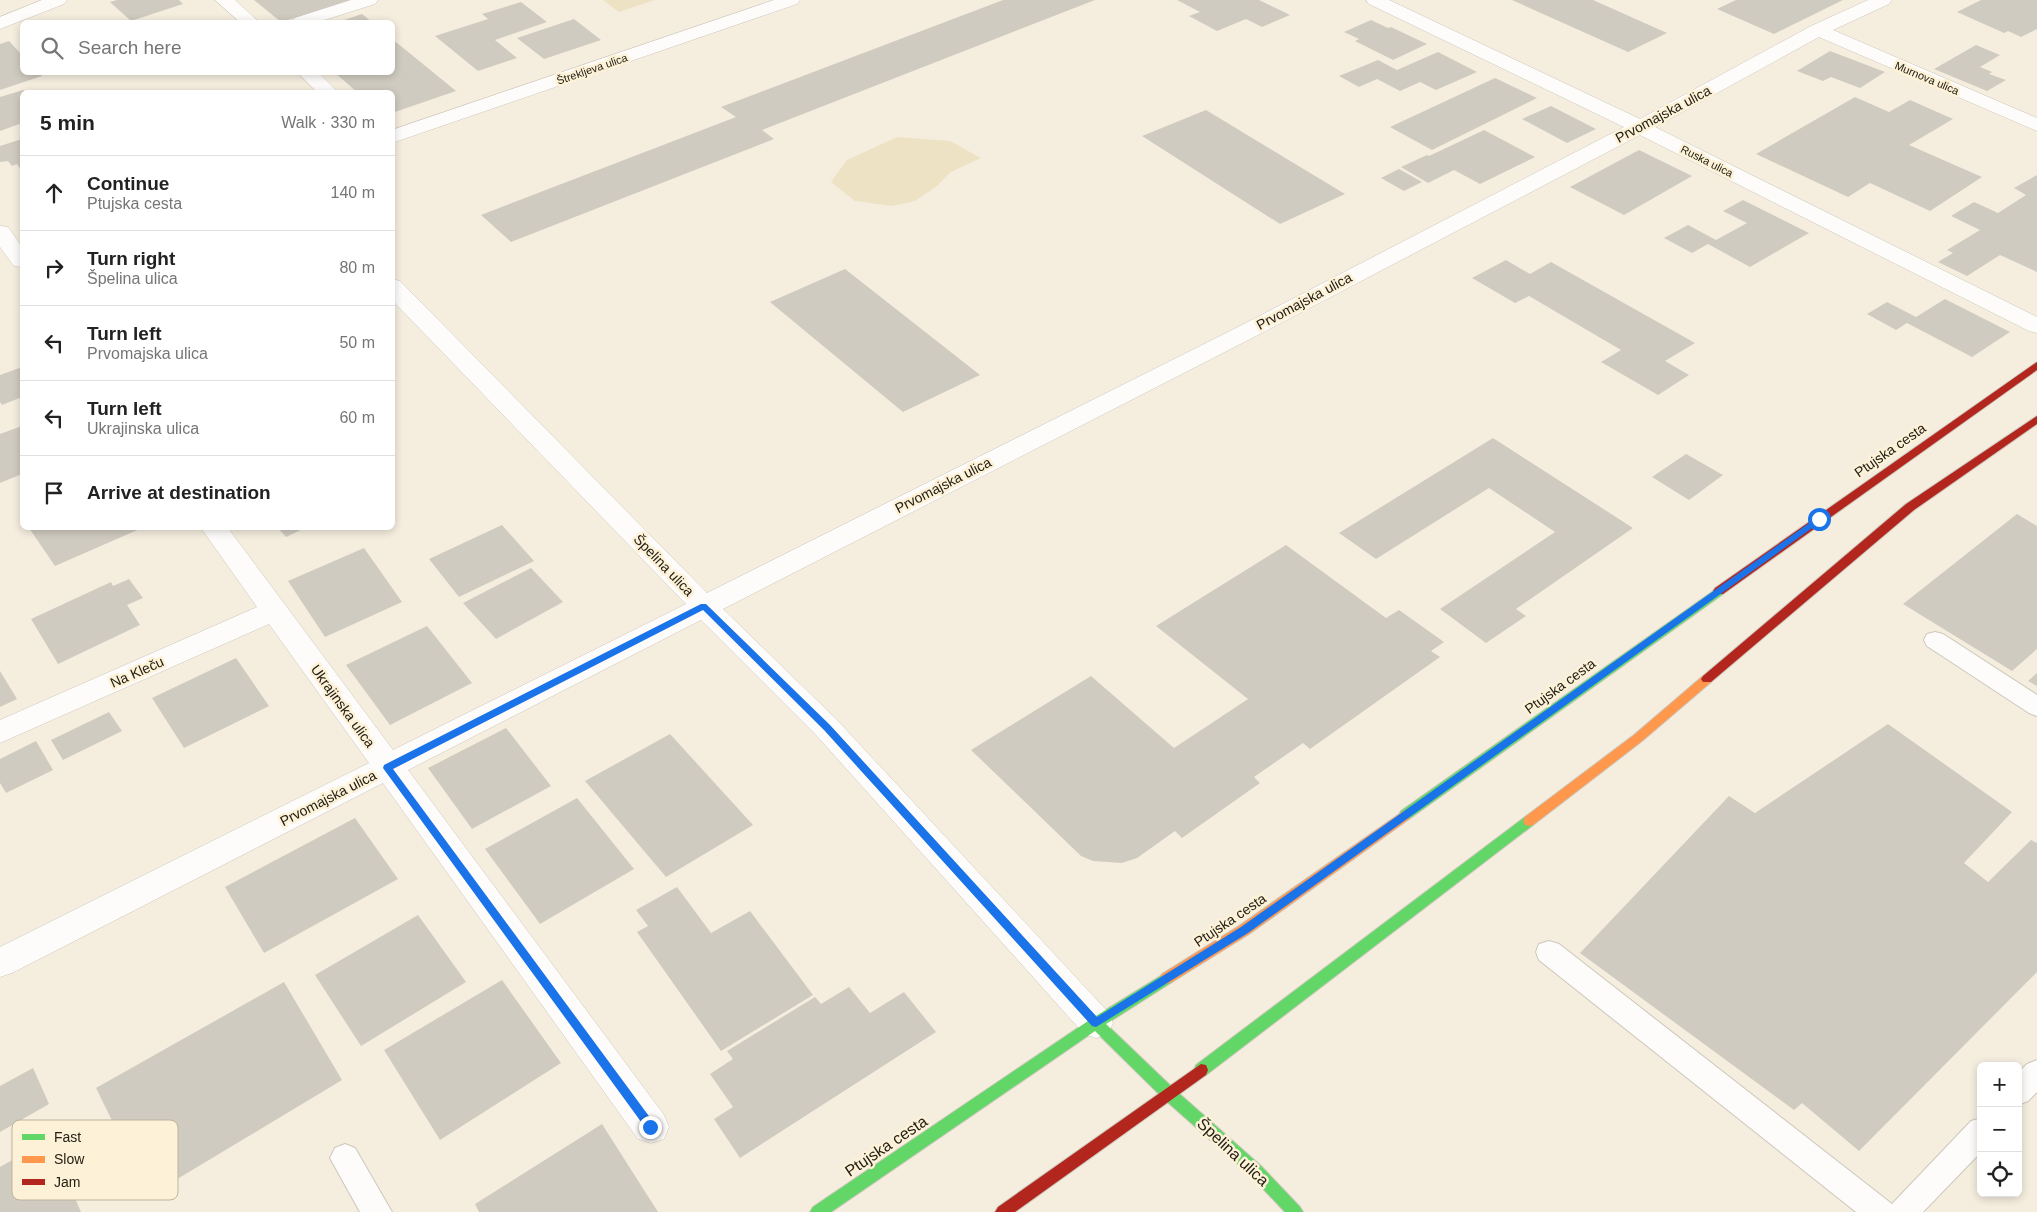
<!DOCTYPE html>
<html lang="en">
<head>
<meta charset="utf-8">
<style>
	:root { --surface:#fff; --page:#f6f6f6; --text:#222; --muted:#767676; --line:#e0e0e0 }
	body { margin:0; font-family:Helvetica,sans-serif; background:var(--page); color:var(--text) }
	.controls { position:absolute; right:15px; bottom:15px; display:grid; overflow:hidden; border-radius:8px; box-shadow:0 2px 8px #0003 }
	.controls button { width:45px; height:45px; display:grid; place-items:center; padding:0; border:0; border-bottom:1px solid var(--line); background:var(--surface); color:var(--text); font:25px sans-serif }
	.stop { position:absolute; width:15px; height:15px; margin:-11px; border:4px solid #1a73e8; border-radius:50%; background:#fff }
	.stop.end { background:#1a73e8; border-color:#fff; box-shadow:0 1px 5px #0008 }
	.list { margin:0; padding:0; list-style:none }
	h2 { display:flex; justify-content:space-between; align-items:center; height:65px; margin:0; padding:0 20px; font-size:21px }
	h2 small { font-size:16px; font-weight:400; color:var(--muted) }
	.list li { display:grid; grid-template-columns:32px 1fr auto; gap:15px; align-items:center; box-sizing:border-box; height:75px; padding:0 20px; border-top:1px solid var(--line) }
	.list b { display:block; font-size:19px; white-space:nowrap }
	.list p { margin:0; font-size:16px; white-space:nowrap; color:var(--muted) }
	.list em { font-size:16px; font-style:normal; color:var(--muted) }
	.icon { flex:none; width:28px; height:28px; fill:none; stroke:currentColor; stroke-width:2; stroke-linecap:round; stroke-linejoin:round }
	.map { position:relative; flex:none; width:2037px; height:1212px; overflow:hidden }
	.search { position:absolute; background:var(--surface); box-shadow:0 2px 8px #0003; left:20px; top:20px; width:375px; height:55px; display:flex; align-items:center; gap:12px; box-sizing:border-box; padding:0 18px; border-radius:8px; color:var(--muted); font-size:19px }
	.panel { position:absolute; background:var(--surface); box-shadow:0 2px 8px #0003; left:20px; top:90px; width:375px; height:440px; border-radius:8px }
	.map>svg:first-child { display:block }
	.green { fill:#eee2c5 }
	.building { fill:#d0cbc0 }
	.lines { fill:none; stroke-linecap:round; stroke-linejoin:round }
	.lane-casing { stroke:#ccc7bc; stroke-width:2 }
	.street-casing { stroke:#ccc7bc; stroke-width:1 }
	.fast-casing { stroke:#ccc7bc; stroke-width:2 }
	.slow-casing { stroke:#ccc7bc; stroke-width:2 }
	.jam-casing { stroke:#ccc7bc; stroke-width:2 }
	.lane { fill:#fefcfa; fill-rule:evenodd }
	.street { fill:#fefcfa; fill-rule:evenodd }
	.fast { fill:#63d668; fill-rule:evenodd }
	.slow { fill:#ff974d; fill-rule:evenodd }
	.jam { fill:#b3261e; fill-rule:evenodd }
	.route { fill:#1a73e8 }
	.labels { text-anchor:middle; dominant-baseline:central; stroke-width:5; stroke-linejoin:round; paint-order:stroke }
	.far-street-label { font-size:11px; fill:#242016; stroke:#fdf2d7 }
	.street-label { font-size:14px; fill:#242016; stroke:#fdf2d7 }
	.near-street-label { font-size:16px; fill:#242016; stroke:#fdf2d7 }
	.key { fill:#fdf2d7; stroke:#bcb39d; stroke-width:1 }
	.key-label { font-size:14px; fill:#242016 }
</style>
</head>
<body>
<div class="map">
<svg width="2037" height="1212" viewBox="0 0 2037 1212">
	<rect width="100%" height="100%" fill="#f5eedf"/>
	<g class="green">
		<polygon points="603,0 655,0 619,12"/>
		<polygon points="897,137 950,141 981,158 951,172 937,186 915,201 892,206 855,201 831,182 847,160"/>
	</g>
	<g class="building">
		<polygon points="117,0 179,0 183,4 131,21 110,2"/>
		<polygon points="254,0 354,0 281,22"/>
		<polygon points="1003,0 1095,0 762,130 774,139 511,242 481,215 736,117 721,107"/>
		<polygon points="1177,0 1259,0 1290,15 1262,27 1246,19 1217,31 1189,16 1200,12"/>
		<polygon points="1512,0 1593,0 1667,33 1628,52"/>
		<polygon points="1736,0 1843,0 1774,34 1717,9"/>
		<polygon points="1981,0 2037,0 2037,29 2021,37 2008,31 2004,33 1957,12"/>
		<polygon points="521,2 547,22 495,40 517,58 478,71 435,36 488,19 482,14"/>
		<polygon points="362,14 372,22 338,22"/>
		<polygon points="574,19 601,40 544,59 517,38"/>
		<polygon points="1371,20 1388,28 1391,27 1427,44 1393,60 1355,41 1359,39 1344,32"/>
		<polygon points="392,39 407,51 456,91 392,113 392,92 357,92 334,72 392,72"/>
		<polygon points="9,41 22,55 22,72 39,72 42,76 0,90 0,44"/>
		<polygon points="1976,45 2000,55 1980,67 1992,72 1989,74 2006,80 1987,91 1934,69"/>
		<polygon points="1830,51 1885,72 1860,88 1831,77 1823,81 1797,71"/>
		<polygon points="1438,52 1477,72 1436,90 1420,82 1400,91 1377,79 1359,87 1339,76 1378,60 1397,70"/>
		<polygon points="1495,78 1537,98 1432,150 1390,127"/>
		<polygon points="23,90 26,92 22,92 22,123 0,131 0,97"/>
		<polygon points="1855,97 1889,112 1910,100 1953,119 1909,145 1982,177 1930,211 1870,183 1848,197 1756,154"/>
		<polygon points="1551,106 1596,129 1567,143 1522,119"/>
		<polygon points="1206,110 1345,194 1280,224 1142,136"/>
		<polygon points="1484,130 1535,157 1480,184 1454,170 1428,183 1401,167 1427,155 1429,156"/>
		<polygon points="22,139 22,172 17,164 12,166 8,161 0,162 0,146"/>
		<polygon points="1639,150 1692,176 1624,215 1570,187"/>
		<polygon points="1399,169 1422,182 1404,191 1381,178"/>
		<polygon points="2037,175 2037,272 2000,255 1967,276 1938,262 1953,253 1947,250 1980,230 1951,216 1974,202 1998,213 2026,195 2014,188"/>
		<polygon points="1743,200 1809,233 1750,267 1708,244 1692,253 1664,238 1688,225 1716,240 1747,223 1723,211"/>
		<polygon points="1506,260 1530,274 1551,262 1695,343 1665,361 1689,375 1658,395 1601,362 1621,350 1529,296 1515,303 1472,278"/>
		<polygon points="845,269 980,375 903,412 770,302"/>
		<polygon points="1945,299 2010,332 1972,357 1907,323 1896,330 1867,314 1887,302 1916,317"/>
		<polygon points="22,367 22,397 2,405 0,402 0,375"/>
		<polygon points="22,426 22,474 0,483 0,434"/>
		<polygon points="1493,438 1633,528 1516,609 1526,616 1486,643 1440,609 1555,532 1489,488 1376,559 1339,533"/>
		<polygon points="1686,454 1723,475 1689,500 1652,477"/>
		<polygon points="2017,514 2037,526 2037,649 2012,671 1903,604"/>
		<polygon points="502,525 534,561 459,597 429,559"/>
		<polygon points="29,528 142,528 55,566"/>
		<polygon points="278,528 305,528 286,537"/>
		<polygon points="1286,545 1386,618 1399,610 1444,642 1431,651 1440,657 1310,749 1303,743 1254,777 1260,783 1182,838 1175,831 1137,858 1122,863 1093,861 1081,856 971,750 1091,676 1174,748 1248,699 1156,626"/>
		<polygon points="364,548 402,602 325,637 288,581"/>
		<polygon points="531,568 563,602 496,639 463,603"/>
		<polygon points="129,579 143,598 127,605 140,625 58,664 31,619 111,582 113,586"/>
		<polygon points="427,626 472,683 390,725 346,665"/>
		<polygon points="236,658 269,706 184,748 152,698"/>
		<polygon points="0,671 17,699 0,707"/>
		<polygon points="2037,673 2037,686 2028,681"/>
		<polygon points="109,712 122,731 63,760 51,740"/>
		<polygon points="1888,724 2012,812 1964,863 1988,882 2031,840 2037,843 2037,972 1859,1151 1802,1103 1794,1110 1580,953 1729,796 1755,813"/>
		<polygon points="506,728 551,786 472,829 428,768"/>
		<polygon points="670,734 753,825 666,877 585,781"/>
		<polygon points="36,741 53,770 6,793 0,783 0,759"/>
		<polygon points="577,798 634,869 540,924 485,849"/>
		<polygon points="355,818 398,879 264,953 225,887"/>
		<polygon points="677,887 711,933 750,911 813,995 721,1051 637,932 648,926 636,910"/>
		<polygon points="418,915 466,982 361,1046 315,975"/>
		<polygon points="502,980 561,1063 440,1140 384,1050"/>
		<polygon points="284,982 342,1080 149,1196 96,1088"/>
		<polygon points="849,987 870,1013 904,992 936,1032 740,1158 714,1119 733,1107 710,1074 733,1059 727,1051 815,997 821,1004"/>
		<polygon points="33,1068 49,1104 0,1132 0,1086"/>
		<polygon points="602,1124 658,1212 479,1212 475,1204"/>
		<polygon points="49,1139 81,1212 0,1212 0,1167"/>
	</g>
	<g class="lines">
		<g class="lane-casing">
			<g id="lane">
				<polygon points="1935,632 1943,634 2037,695 2037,716 2029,713 1927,646 1924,640 1927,634"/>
				<polygon points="1549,941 1559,944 1892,1204 1971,1121 1981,1118 1981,1152 1923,1212 1856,1212 1539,960 1536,952 1539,944"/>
				<polygon points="2037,1060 2037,1092 2028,1101 2018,1105 2018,1073 2027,1064"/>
				<polygon points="345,1144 355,1148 392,1212 360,1212 330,1158 335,1148"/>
			</g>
		</g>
		<g class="street-casing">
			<g id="street">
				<polygon points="42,0 67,0 64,4 0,29 0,17"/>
				<polygon points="215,0 235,0 259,22 240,22"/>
				<polygon points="351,0 378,0 375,4 318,22 292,22 295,18"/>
				<polygon points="774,0 800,0 797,4 392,143 392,130"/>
				<polygon points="1366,0 1389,0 1640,119 1811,26 1868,0 1892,0 1889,4 1833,30 2037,118 2037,131 1819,37 1655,127 2037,317 2037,333 2029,331 1640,135 1258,335 723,609 837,720 1108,1012 1113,1023 1108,1034 1096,1038 1084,1034 817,736 701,620 408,770 664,1115 669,1127 664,1139 651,1143 638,1139 383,783 12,973 0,977 0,947 369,763 269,624 0,743 0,720 257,607 201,528 228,528 393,750 686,604 392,300 392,279 400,281 707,593 1242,325 1624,127 1369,4"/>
				<polygon points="297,72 318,72 338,92 317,92"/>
				<polygon points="0,226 8,227 22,247 22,267 14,266 0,247"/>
			</g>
		</g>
		<g class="fast-casing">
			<g id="fast">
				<polygon points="1719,587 1725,591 1723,594 1409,819 1405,820 1401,819 1399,815 1401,811"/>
				<polygon points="1529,816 1533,817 1535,821 1533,825 1206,1075 1201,1076 1196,1075 1194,1070 1196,1065 1525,817"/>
				<polygon points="1167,972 1172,974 1174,978 1172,982 1106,1024 1174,1089 1261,1166 1300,1207 1303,1212 1285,1212 1251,1176 1164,1099 1095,1031 831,1212 810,1212 813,1207 1091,1019"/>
			</g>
		</g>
		<g class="slow-casing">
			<g id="slow">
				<polygon points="1707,675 1711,676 1713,679 1711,682 1642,741 1533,825 1529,826 1525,825 1523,821 1525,817 1634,735 1703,676"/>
				<polygon points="1405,810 1409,811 1411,815 1409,819 1249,934 1172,982 1167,984 1162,982 1160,978 1162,974 1239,926"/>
			</g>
		</g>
		<g class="jam-casing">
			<g id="jam">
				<polygon points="2037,362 2037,370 1723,594 1715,594 1713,591 1715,588"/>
				<polygon points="2037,416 2037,424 1914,510 1711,682 1703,682 1701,679 1703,676 1906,504"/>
				<polygon points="1201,1064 1206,1065 1208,1070 1206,1075 1015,1212 995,1212 998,1207"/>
			</g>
		</g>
		<use href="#lane" class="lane"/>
		<use href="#street" class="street"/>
		<use href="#fast" class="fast"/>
		<use href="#slow" class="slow"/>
		<use href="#jam" class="jam"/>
	</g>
	<polygon class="route" points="1819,516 1822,517 1822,521 1248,933 1096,1027 1092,1026 824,730 703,610 393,769 654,1123 656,1127 650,1132 647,1130 383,768 384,765 701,604 706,604 830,725 1097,1017 1241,927"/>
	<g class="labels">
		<g class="far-street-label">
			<text transform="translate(592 69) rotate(-19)">Štrekljeva ulica</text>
			<text transform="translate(1927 78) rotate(23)">Murnova ulica</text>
			<text transform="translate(1707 161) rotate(27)">Ruska ulica</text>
		</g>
		<g class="street-label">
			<text transform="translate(1663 114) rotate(-28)">Prvomajska ulica</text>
			<text transform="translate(1304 301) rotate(-28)">Prvomajska ulica</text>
			<text transform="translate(1890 450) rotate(-35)">Ptujska cesta</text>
			<text transform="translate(943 485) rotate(-27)">Prvomajska ulica</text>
			<text transform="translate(664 565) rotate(46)">Špelina ulica</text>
			<text transform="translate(137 672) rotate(-24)">Na Kleču</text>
			<text transform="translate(1560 686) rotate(-36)">Ptujska cesta</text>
			<text transform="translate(343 706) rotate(54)">Ukrajinska ulica</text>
			<text transform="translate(328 798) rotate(-27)">Prvomajska ulica</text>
			<text transform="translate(1230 920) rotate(-34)">Ptujska cesta</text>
		</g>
		<g class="near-street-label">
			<text transform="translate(886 1146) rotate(-34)">Ptujska cesta</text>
			<text transform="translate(1233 1152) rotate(43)">Špelina ulica</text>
		</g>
	</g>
	<rect x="12" y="1120" width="166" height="80" rx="8" class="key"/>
	<rect x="22" y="1134" width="23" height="6" fill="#63d668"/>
	<rect x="22" y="1156" width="23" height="7" fill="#ff974d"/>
	<rect x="22" y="1179" width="23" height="6" fill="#b3261e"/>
	<g class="key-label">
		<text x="54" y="1142">Fast</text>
		<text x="54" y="1164">Slow</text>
		<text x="54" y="1187">Jam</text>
	</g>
</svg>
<div class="controls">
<button>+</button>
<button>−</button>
<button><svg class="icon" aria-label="locate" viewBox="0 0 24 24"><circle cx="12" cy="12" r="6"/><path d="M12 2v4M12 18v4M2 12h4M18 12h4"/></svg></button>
</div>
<div class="stop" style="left:1819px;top:519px"></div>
<div class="stop end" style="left:650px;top:1127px"></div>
<div class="search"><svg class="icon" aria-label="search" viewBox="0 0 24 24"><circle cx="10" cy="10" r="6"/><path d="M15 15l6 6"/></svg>Search here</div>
<section class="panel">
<h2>5 min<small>Walk · 330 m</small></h2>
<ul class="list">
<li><svg class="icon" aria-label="ahead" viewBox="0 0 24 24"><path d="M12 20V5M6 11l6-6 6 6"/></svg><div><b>Continue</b><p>Ptujska cesta</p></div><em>140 m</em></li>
<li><svg class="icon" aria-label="right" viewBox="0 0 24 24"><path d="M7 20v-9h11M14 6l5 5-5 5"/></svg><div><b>Turn right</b><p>Špelina ulica</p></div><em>80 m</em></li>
<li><svg class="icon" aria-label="left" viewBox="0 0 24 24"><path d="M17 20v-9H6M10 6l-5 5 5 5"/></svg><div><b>Turn left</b><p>Prvomajska ulica</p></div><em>50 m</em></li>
<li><svg class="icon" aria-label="left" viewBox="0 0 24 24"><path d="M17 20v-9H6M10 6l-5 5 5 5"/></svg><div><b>Turn left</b><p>Ukrajinska ulica</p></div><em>60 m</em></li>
<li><svg class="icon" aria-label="arrive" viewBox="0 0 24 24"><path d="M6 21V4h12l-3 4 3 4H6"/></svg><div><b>Arrive at destination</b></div></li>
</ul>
</section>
</div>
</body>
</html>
